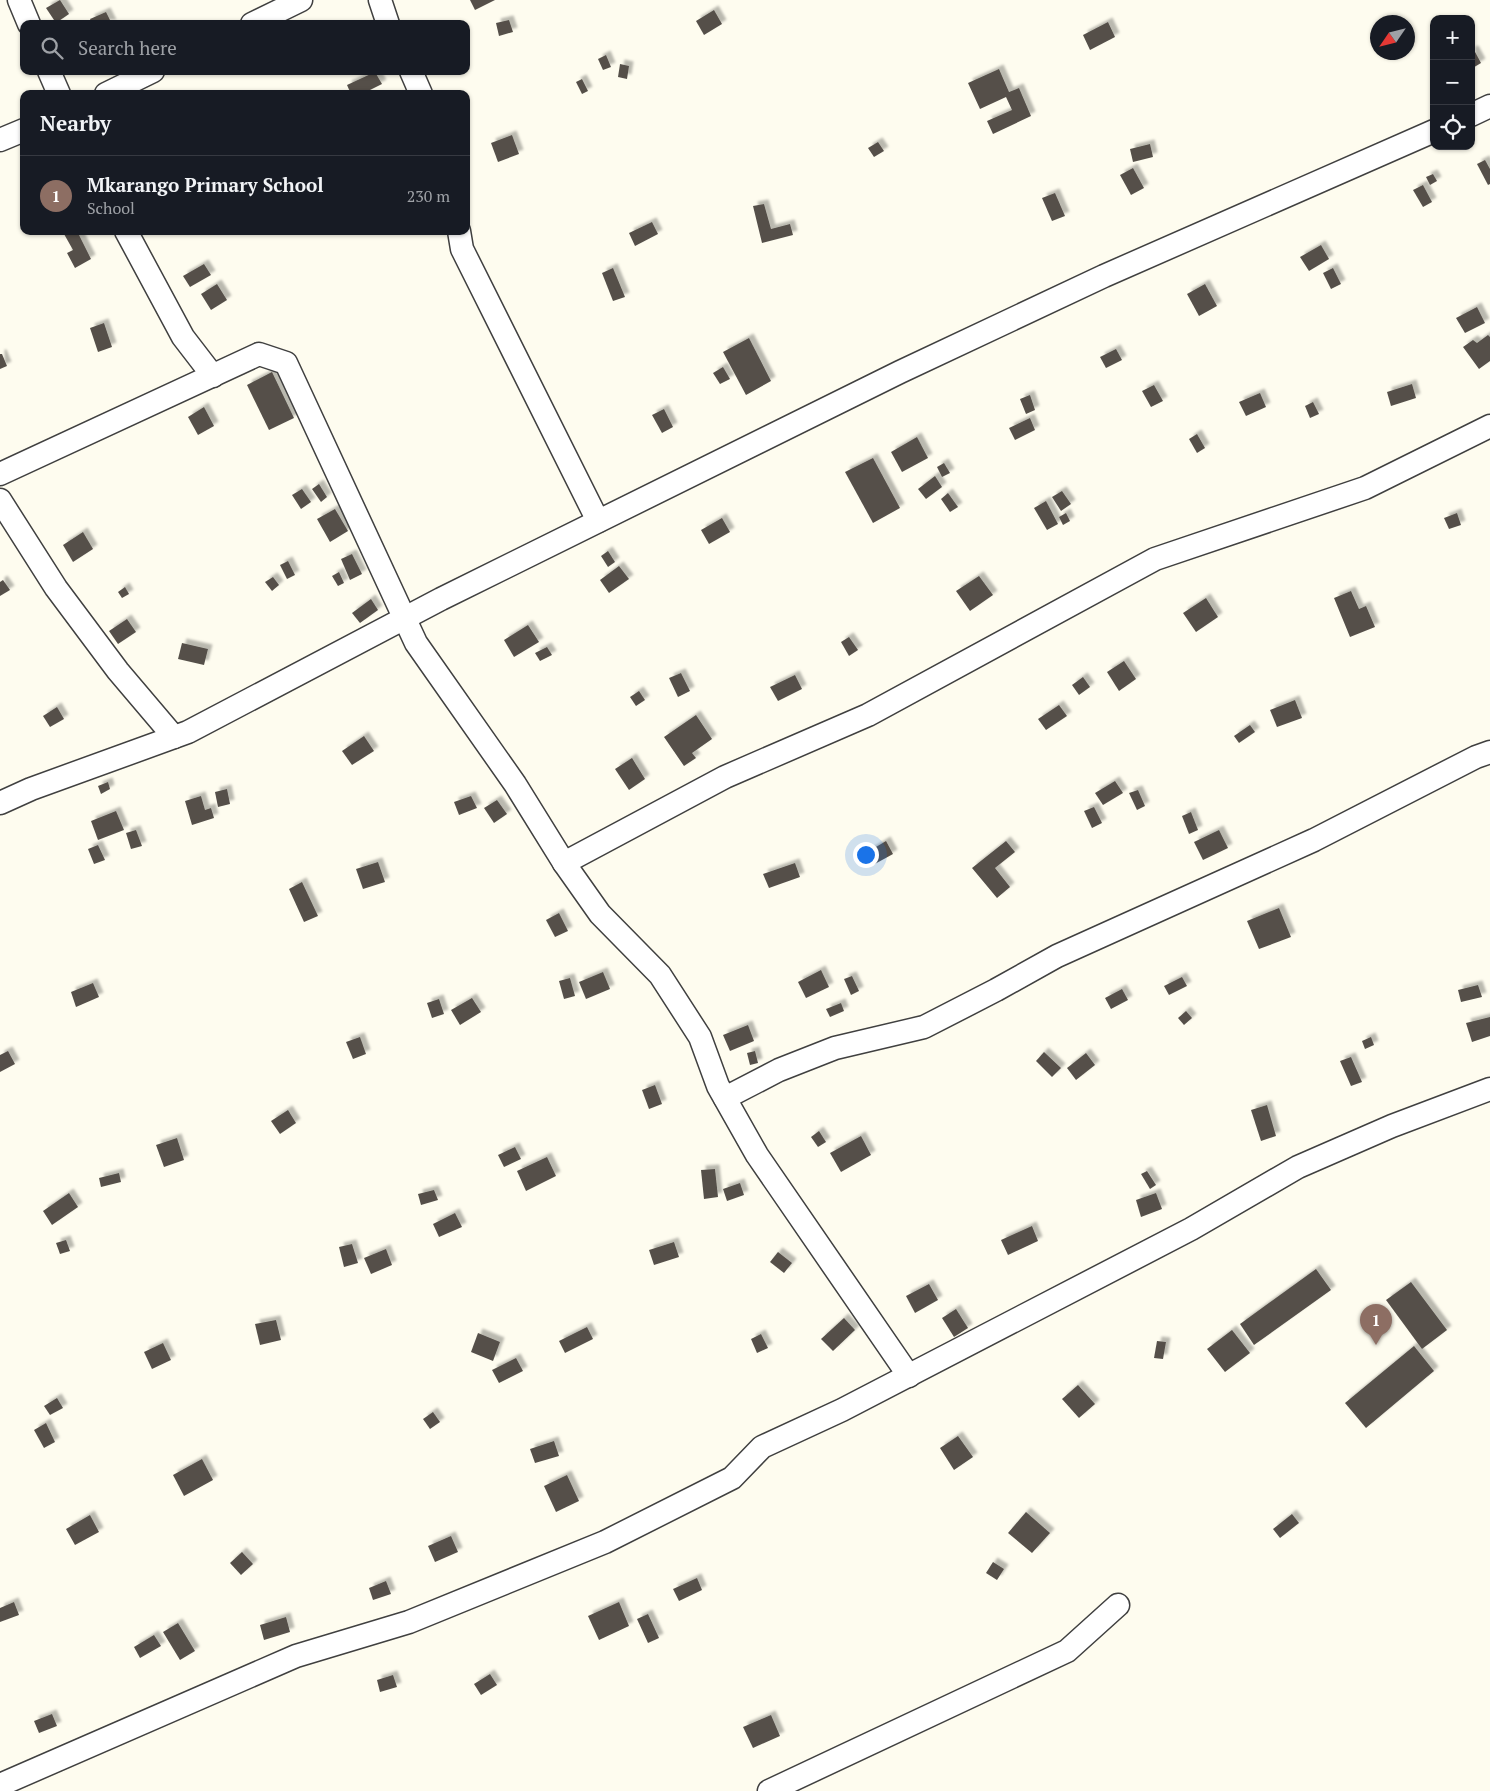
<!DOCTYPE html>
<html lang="en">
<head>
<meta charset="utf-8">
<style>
	:root { --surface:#171b24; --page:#242831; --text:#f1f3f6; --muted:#9ea1a6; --line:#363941; --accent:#d69e9c }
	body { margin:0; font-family:"PT Serif",serif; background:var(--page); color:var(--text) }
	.controls { position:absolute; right:15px; top:15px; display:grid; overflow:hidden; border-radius:10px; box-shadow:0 1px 4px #0004 }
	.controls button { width:45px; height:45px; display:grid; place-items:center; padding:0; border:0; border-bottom:1px solid var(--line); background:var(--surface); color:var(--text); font:25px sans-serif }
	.compass { position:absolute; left:1370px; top:15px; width:45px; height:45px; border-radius:50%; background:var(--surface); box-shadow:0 1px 4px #0004; rotate:235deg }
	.you { position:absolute; left:865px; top:854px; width:18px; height:18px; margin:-12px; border:4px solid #fff; border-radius:50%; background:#1a73e8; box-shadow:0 0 0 8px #1a73e833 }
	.badge { display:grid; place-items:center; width:32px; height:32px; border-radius:50%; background:var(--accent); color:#fff; font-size:16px; font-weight:700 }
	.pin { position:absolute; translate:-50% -41px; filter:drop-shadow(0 1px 2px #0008) }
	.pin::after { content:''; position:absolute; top:26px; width:18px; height:15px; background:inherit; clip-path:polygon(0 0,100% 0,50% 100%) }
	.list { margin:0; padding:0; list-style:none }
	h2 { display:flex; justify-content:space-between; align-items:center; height:65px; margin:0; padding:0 20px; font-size:21px }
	h2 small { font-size:16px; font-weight:400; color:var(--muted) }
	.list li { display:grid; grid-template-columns:32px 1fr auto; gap:15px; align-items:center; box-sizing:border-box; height:80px; padding:0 20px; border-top:1px solid var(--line) }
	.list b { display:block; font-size:19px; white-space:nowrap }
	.list p { margin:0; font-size:16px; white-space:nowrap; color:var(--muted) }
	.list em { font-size:16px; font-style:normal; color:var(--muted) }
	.icon { flex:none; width:28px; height:28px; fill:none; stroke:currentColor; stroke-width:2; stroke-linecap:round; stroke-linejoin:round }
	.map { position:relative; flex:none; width:1490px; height:1791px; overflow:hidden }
	.search { position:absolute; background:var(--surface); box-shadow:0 1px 4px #0004; left:20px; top:20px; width:450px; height:55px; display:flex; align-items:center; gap:12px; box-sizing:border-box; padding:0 18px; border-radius:10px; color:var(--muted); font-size:19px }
	.panel { position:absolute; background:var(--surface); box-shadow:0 1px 4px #0004; left:20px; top:90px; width:450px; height:145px; border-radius:10px }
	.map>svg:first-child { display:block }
	.building { fill:#55504a; filter:url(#shadow) }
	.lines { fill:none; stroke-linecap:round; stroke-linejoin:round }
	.minor-casing { stroke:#404040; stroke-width:25 }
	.minor { stroke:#fff; stroke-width:22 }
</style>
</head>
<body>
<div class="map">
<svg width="1490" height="1791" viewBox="0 0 1490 1791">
	<defs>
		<filter id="shadow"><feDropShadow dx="4.5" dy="-4.5" stdDeviation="1" flood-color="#0004"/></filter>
	</defs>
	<rect width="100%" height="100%" fill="#fefcef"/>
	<g class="building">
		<polygon points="60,0 69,14 56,23 46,8"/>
		<polygon points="470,0 495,0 475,10"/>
		<polygon points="714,10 722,24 704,35 696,21"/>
		<polygon points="106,12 112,24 92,24 90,19"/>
		<polygon points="509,20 513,32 499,36 496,23"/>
		<polygon points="1108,22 1115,37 1090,50 1083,35"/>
		<polygon points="1474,50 1481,63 1471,69 1471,51"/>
		<polygon points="606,55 611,67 603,70 598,59"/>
		<polygon points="620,64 629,66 627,79 618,77"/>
		<polygon points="999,69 1009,92 1019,88 1031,116 993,134 987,121 1012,110 1006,97 980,109 968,83"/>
		<polygon points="375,72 382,84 362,94 351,94 347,85"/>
		<polygon points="582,79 588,91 582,94 576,82"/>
		<polygon points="512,135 519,154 498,162 491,143"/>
		<polygon points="878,142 884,151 874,157 868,148"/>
		<polygon points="1150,144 1153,157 1133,162 1130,149"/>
		<polygon points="1485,160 1490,169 1490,184 1488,185 1477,164"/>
		<polygon points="1133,168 1144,188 1131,195 1120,175"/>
		<polygon points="1433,174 1437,181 1430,185 1426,177"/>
		<polygon points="1423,185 1432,202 1423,207 1413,190"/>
		<polygon points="1055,193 1065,216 1052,221 1042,198"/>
		<polygon points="764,204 771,229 790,224 793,235 762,243 753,206"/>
		<polygon points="652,222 658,234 635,246 629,233"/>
		<polygon points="69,231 77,231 91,259 75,268 67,253 73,250 64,234"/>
		<polygon points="1321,245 1329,259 1309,271 1300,257"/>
		<polygon points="204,264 211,275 190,287 183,276"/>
		<polygon points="613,268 625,297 613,301 602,273"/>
		<polygon points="1333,268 1341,284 1331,289 1323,273"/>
		<polygon points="217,284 227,300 211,310 201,294"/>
		<polygon points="1205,284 1217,306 1199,316 1187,294"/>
		<polygon points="1477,307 1485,323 1465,333 1456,318"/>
		<polygon points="104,323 112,347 98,352 90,328"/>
		<polygon points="1488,335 1490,337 1490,361 1479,369 1463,347 1473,340 1477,343"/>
		<polygon points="749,338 771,381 746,395 723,352"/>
		<polygon points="1116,349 1122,360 1106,368 1100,357"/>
		<polygon points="0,354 2,354 7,366 0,369"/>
		<polygon points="723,367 730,379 720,384 713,373"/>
		<polygon points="272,372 294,418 269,430 247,385"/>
		<polygon points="1412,384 1416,398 1391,406 1387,392"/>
		<polygon points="1154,385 1163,401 1151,407 1142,391"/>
		<polygon points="1260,393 1266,407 1246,416 1239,402"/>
		<polygon points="1030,395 1035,410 1026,414 1020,399"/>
		<polygon points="1313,402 1319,414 1310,418 1305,406"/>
		<polygon points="204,407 214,426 198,435 188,417"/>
		<polygon points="664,409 673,427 662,433 652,415"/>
		<polygon points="1030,418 1035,430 1015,440 1009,428"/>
		<polygon points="1197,434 1205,448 1197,453 1189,439"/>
		<polygon points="917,437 928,458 902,472 891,452"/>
		<polygon points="873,458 900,508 873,523 845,472"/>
		<polygon points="944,463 950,473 942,477 937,467"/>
		<polygon points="935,476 942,487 926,499 918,489"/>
		<polygon points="319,484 327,497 321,502 312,489"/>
		<polygon points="302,489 311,502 301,509 292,495"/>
		<polygon points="1062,491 1071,504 1061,511 1052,497"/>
		<polygon points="948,493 958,507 950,512 941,499"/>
		<polygon points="1046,501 1058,524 1047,530 1034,508"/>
		<polygon points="335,509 348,531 330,542 317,519"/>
		<polygon points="1066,513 1070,521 1063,525 1059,517"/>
		<polygon points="1457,513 1461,525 1449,529 1444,518"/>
		<polygon points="722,518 730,532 709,544 701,530"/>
		<polygon points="83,532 93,549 73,562 63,545"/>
		<polygon points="608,551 615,562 608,567 601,556"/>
		<polygon points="352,554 362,574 350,580 341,559"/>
		<polygon points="288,561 295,575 287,579 280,565"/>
		<polygon points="619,566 629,579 609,593 600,580"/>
		<polygon points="339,572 344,583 338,586 332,576"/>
		<polygon points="979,576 993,595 970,611 956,591"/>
		<polygon points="273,577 279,585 272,591 265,582"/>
		<polygon points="3,580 10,590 0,596 0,582"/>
		<polygon points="125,587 129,594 122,598 118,592"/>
		<polygon points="1351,591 1359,609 1366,606 1375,627 1350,637 1334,598"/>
		<polygon points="1206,598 1218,617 1196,632 1183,613"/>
		<polygon points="371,599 378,610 360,623 352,613"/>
		<polygon points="127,619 136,632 118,644 109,631"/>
		<polygon points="528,625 539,642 514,657 504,640"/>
		<polygon points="849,637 858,650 849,656 841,642"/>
		<polygon points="182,643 208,649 204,665 178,659"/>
		<polygon points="547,647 552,655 540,661 535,653"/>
		<polygon points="1124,661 1136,679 1119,691 1107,672"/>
		<polygon points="681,673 690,691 678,697 669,678"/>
		<polygon points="795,675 802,689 778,701 770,687"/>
		<polygon points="1083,677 1090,687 1079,695 1072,685"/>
		<polygon points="639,691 645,700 636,706 630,697"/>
		<polygon points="1295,700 1302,718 1277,727 1270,710"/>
		<polygon points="1059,705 1067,716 1046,730 1038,719"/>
		<polygon points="57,707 64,719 50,727 43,716"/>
		<polygon points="696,715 712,739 692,753 696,758 684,766 664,737"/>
		<polygon points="1250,725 1255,732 1239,743 1234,736"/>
		<polygon points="364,736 374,751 352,765 342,751"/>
		<polygon points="632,758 645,779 629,790 615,769"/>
		<polygon points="1115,781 1123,793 1103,805 1095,793"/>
		<polygon points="108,782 110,789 101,794 98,786"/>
		<polygon points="227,789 230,804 218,807 215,792"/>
		<polygon points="1138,790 1145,806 1137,810 1129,793"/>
		<polygon points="201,796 205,810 211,808 214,818 192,825 185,801"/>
		<polygon points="471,796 477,808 459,815 454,802"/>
		<polygon points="497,800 507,814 494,823 484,808"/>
		<polygon points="1094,807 1102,823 1092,828 1084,811"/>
		<polygon points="116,811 124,830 98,840 91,821"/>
		<polygon points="1191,812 1198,830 1189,834 1182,816"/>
		<polygon points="136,830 142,846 131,849 126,833"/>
		<polygon points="1219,830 1228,848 1203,860 1194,842"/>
		<polygon points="886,841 893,854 873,865 866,853"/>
		<polygon points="1006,841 1015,852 995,868 1010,887 997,898 972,868"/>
		<polygon points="98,845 105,860 94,864 88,849"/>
		<polygon points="378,862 385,882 363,889 356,869"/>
		<polygon points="795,863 800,877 769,888 763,874"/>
		<polygon points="302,882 318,916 304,922 289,889"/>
		<polygon points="1279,908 1291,937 1259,949 1247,921"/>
		<polygon points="559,913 568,931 555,937 546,920"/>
		<polygon points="821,970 829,987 806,998 798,982"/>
		<polygon points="603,972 610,989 586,999 579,982"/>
		<polygon points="852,976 859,991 851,995 844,979"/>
		<polygon points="1182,977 1187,986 1169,995 1164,986"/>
		<polygon points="570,978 575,996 564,999 559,981"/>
		<polygon points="93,983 99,997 76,1007 71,992"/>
		<polygon points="1478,985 1482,997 1461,1002 1458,990"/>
		<polygon points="1122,989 1128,1000 1111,1009 1105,998"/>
		<polygon points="472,998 481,1012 460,1025 451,1010"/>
		<polygon points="439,999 444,1014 432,1018 427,1003"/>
		<polygon points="841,1003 844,1011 830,1017 826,1009"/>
		<polygon points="1186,1011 1192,1018 1184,1025 1178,1018"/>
		<polygon points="1490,1017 1490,1036 1472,1042 1466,1023"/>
		<polygon points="748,1025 754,1041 730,1051 723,1035"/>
		<polygon points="360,1037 366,1054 353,1059 346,1042"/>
		<polygon points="1371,1037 1374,1045 1365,1049 1362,1041"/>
		<polygon points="8,1051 15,1064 0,1072 0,1055"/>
		<polygon points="755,1051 758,1063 750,1065 747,1053"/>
		<polygon points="1044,1052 1061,1068 1052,1077 1036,1061"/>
		<polygon points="1086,1053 1095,1065 1076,1080 1067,1068"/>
		<polygon points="1351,1057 1362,1082 1351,1086 1340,1061"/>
		<polygon points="655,1085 662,1104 649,1109 642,1090"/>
		<polygon points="1267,1105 1276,1136 1261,1141 1251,1110"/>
		<polygon points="288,1110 296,1123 280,1134 271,1121"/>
		<polygon points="819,1131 826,1142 818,1147 811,1137"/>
		<polygon points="861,1136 871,1155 841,1172 830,1153"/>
		<polygon points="177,1138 184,1160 164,1167 156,1145"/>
		<polygon points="515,1147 521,1159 504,1167 498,1155"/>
		<polygon points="547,1157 556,1176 526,1191 517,1171"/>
		<polygon points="715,1169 718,1197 704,1199 701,1170"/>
		<polygon points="1147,1171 1156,1185 1150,1189 1141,1174"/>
		<polygon points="119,1173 121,1182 101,1187 99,1178"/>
		<polygon points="740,1183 744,1195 727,1201 723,1189"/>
		<polygon points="434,1190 438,1200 421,1205 418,1194"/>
		<polygon points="69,1193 78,1207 52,1225 43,1211"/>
		<polygon points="1156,1193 1162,1209 1141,1217 1136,1200"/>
		<polygon points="455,1213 462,1227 439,1237 433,1224"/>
		<polygon points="1032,1226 1038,1241 1008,1255 1001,1240"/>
		<polygon points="66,1240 70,1251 60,1254 56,1243"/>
		<polygon points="674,1242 679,1257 654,1265 649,1250"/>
		<polygon points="352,1244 358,1263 344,1267 339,1247"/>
		<polygon points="386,1249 392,1265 371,1274 364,1258"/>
		<polygon points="778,1252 792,1263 784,1273 770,1262"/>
		<polygon points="1316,1269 1331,1290 1254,1345 1240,1324"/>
		<polygon points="1411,1282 1447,1330 1422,1349 1386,1300"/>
		<polygon points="929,1284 938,1300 915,1313 906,1296"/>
		<polygon points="956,1309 968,1328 954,1337 942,1318"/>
		<polygon points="844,1318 855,1330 833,1351 821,1339"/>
		<polygon points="276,1320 281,1340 260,1345 255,1324"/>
		<polygon points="587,1327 593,1339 565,1353 559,1341"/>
		<polygon points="1232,1330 1250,1353 1225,1372 1207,1349"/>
		<polygon points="478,1333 500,1342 493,1361 471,1352"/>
		<polygon points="761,1334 768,1348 757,1353 751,1339"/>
		<polygon points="1157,1341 1166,1342 1163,1359 1154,1358"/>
		<polygon points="163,1343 171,1360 152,1369 144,1352"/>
		<polygon points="1414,1346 1434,1371 1366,1428 1345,1403"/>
		<polygon points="516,1358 523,1371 499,1383 492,1370"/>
		<polygon points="1078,1385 1095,1404 1079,1418 1062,1399"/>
		<polygon points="57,1398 63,1408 50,1415 44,1406"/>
		<polygon points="433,1412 440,1422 430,1429 423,1419"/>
		<polygon points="46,1423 55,1442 44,1448 34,1430"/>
		<polygon points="958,1436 973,1457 954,1470 940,1448"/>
		<polygon points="554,1441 559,1456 535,1463 530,1449"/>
		<polygon points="202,1459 213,1480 184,1496 173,1475"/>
		<polygon points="567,1475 579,1501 556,1512 544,1486"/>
		<polygon points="1026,1512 1050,1533 1032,1553 1008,1533"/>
		<polygon points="1292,1514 1299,1523 1280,1538 1273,1529"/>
		<polygon points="90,1515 99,1532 75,1545 66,1529"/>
		<polygon points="451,1536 458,1552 435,1562 428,1546"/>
		<polygon points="242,1552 253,1564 241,1575 230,1563"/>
		<polygon points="993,1562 1004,1569 997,1580 986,1573"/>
		<polygon points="697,1578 702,1590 679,1601 673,1589"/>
		<polygon points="386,1581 391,1594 373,1600 369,1588"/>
		<polygon points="14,1602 19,1615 0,1622 0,1608"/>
		<polygon points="619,1602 629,1626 599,1640 588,1616"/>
		<polygon points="648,1614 659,1638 648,1643 637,1619"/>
		<polygon points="286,1617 290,1632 264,1640 260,1625"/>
		<polygon points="178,1623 195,1651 180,1660 163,1632"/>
		<polygon points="154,1635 161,1646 140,1658 134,1647"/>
		<polygon points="490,1674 497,1685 481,1695 474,1684"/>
		<polygon points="393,1675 397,1687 380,1692 377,1680"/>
		<polygon points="52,1714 57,1726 39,1733 34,1721"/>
		<polygon points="771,1715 780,1736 753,1748 743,1727"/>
	</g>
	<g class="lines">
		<g class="minor-casing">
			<g id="minor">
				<polyline points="19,0 29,24"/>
				<polyline points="380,0 388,24"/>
				<polyline points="252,24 301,0"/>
				<polyline points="49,71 59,94"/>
				<polyline points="411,71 421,94"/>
				<polyline points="106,94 153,71"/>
				<polyline points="1471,115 1490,106"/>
				<polyline points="0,140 24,130"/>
				<polyline points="126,231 183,337 213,376"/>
				<polyline points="459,231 462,249 598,521"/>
				<polyline points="0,474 259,354 286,363 416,643 515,784 564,863 600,914 660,975 700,1037 718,1086 757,1155 909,1376"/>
				<polyline points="0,500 56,588 118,671 174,737"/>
				<polyline points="0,803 31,789 188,732 441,599 900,372 1104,276 1434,131"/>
				<polyline points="564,863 725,777 868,715 1155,559 1365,488 1490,426"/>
				<polyline points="725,1098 779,1070 835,1048 924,1027 996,990 1057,956 1314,840 1476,757 1490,752"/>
				<polyline points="0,1785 296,1656 409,1622 605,1542 732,1478 762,1447 842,1410 1191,1229 1298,1167 1392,1126 1490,1089"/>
				<polyline points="769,1791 1067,1651 1118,1605"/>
			</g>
		</g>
		<use href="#minor" class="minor"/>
	</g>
</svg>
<div class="controls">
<button>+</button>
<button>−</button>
<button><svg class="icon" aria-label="locate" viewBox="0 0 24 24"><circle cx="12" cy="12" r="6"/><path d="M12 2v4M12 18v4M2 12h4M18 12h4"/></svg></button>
</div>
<svg class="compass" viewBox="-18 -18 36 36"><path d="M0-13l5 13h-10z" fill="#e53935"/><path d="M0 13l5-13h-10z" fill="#9ea1a6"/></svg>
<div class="you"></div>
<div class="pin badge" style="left:1376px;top:1345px;background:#8d6e63">1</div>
<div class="search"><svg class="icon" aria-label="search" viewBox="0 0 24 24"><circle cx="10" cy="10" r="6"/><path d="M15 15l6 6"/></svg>Search here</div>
<section class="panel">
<h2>Nearby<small></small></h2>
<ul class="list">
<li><span class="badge" style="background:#8d6e63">1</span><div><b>Mkarango Primary School</b><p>School</p></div><em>230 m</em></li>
</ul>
</section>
</div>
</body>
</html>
